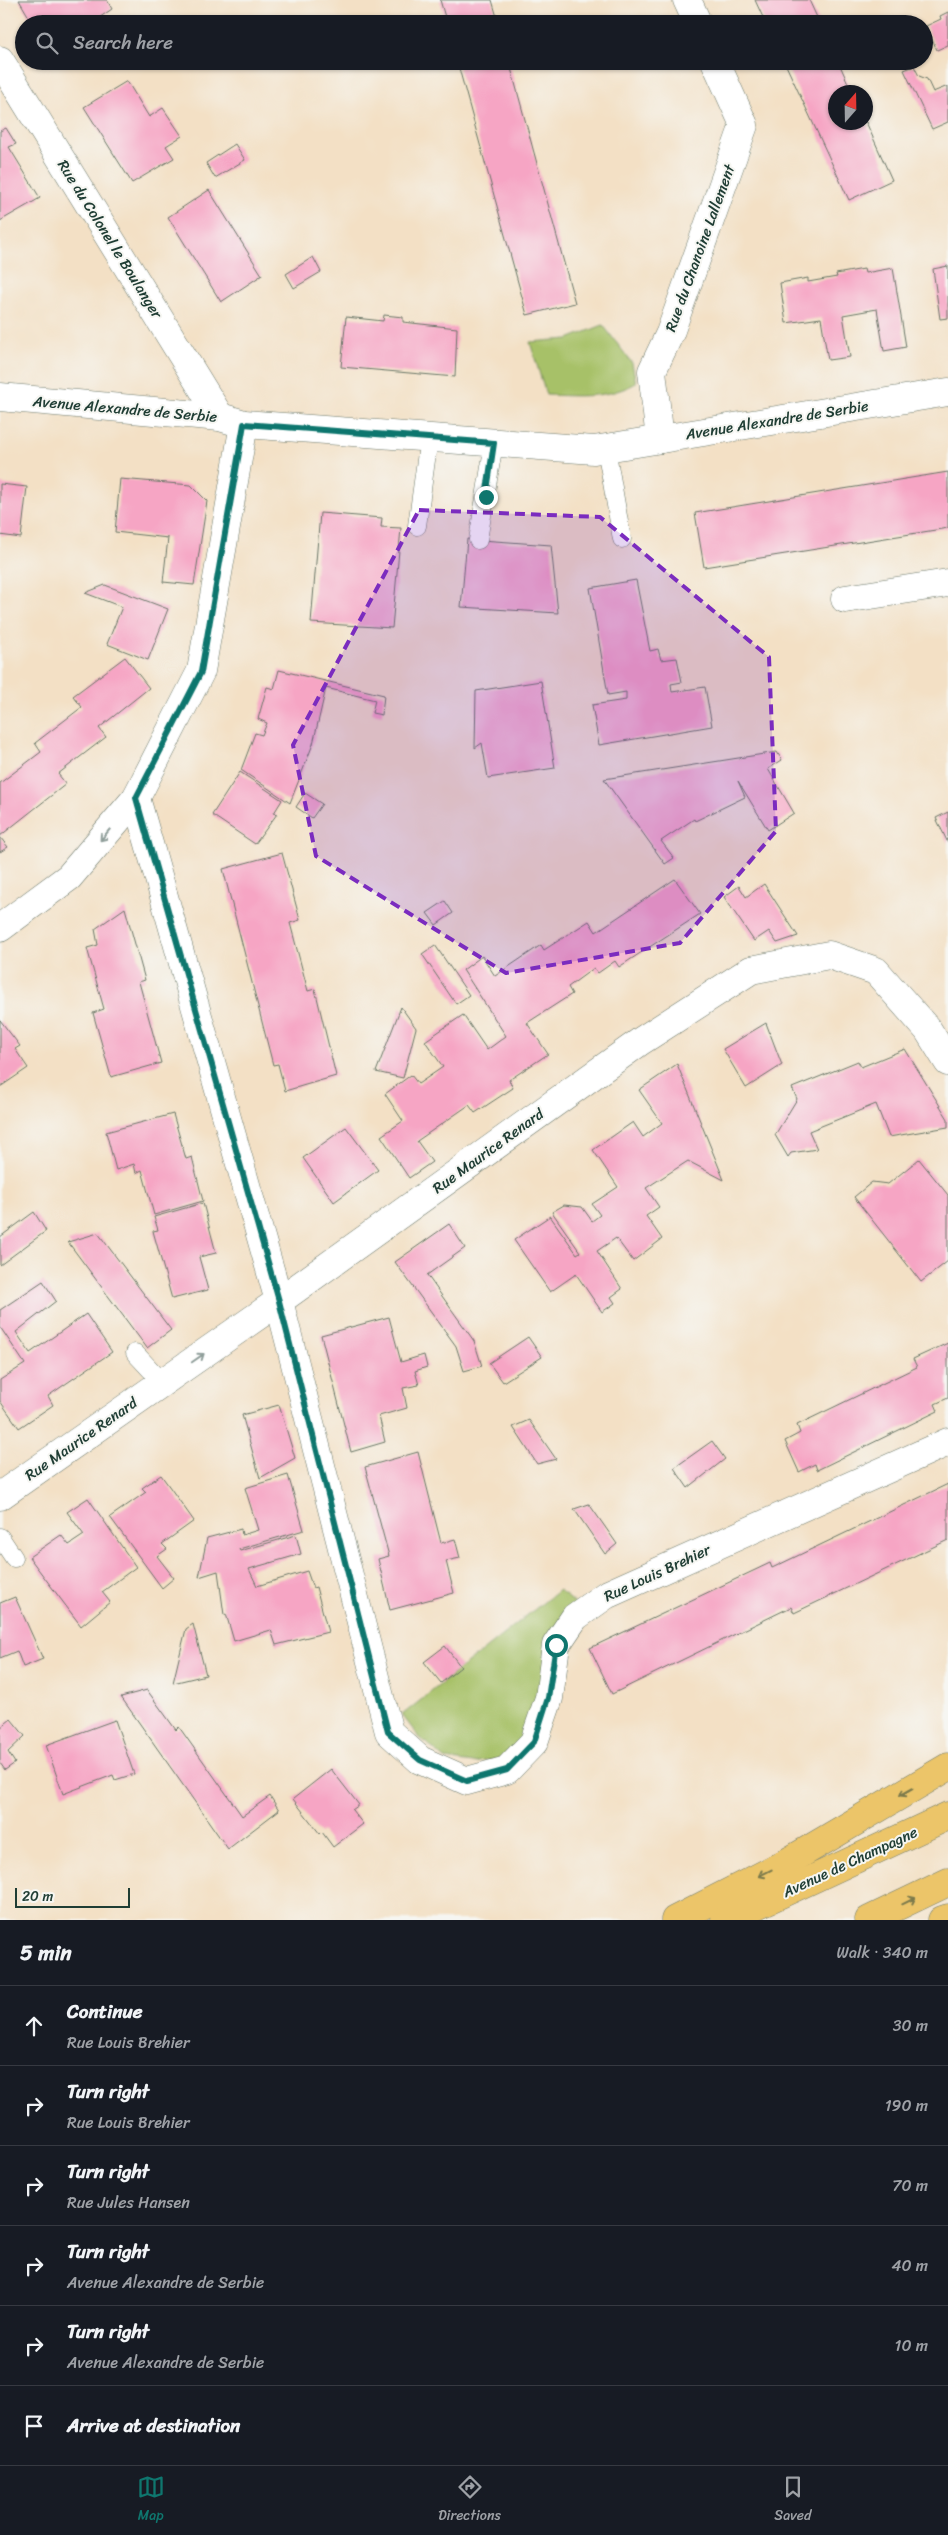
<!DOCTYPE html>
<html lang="en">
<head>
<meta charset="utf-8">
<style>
	:root { --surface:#171b24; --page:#242831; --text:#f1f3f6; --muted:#9ea1a6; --line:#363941; --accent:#0f766e }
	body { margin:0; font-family:Sriracha,sans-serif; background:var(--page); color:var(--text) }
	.compass { position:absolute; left:828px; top:85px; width:45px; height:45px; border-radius:50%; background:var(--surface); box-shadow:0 1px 4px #0004; rotate:20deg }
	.scale { position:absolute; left:15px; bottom:12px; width:115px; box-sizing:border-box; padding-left:5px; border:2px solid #1f3d34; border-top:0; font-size:14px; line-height:18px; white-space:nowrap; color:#1f3d34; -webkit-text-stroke:4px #f6f6f2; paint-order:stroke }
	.stop { position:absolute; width:15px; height:15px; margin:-11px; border:4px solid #0f766e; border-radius:50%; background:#fff }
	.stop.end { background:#0f766e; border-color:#fff; box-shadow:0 1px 5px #0008 }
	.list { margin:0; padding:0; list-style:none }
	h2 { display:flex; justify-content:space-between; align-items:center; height:65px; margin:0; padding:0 20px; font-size:21px }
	h2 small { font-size:16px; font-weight:400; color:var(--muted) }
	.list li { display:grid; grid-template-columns:32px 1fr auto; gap:15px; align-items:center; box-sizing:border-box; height:80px; padding:0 20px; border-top:1px solid var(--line) }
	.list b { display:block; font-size:19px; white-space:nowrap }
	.list p { margin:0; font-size:16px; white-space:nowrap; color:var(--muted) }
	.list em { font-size:16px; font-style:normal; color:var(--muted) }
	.icon { flex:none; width:28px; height:28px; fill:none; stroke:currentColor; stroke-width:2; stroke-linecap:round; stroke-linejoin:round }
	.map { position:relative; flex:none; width:948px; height:1920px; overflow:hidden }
	.search { position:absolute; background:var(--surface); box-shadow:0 1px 4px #0004; left:15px; right:15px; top:15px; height:55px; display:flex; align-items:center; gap:12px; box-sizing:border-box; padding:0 18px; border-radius:28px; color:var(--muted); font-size:19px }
	.sheet { height:545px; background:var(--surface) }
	nav { display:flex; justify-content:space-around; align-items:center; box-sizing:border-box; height:70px; border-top:1px solid var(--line); background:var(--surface); font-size:14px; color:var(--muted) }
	nav a { display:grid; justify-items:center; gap:2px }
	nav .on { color:var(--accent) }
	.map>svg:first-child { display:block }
	.green { fill:#a7c167; stroke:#637f4e }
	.building { fill:#f6a5c4 }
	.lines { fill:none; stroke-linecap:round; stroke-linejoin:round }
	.service-casing { stroke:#697667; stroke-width:19 }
	.minor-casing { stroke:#697667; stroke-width:29 }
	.primary-casing { stroke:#697667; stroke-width:29 }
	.service { stroke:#fff; stroke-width:18 }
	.minor { stroke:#fff; stroke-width:28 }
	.primary { stroke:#ecc569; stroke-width:28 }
	.oneway { stroke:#8f9e9a }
	.oneway2 { stroke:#7b7a4c }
	.route { stroke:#0f766e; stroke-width:6 }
	.marked { fill:#7b2cbf; fill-opacity:0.2; stroke:#7b2cbf; stroke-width:4; stroke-dasharray:10 6; stroke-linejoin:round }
	.labels { text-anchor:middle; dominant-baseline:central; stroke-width:4; stroke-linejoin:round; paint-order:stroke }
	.street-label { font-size:15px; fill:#1f3d34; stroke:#f6f6f2 }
</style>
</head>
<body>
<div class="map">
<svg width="948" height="1920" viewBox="0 0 948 1920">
	<rect width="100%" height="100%" fill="#f6f6f2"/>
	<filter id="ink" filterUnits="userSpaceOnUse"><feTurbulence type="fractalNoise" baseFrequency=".02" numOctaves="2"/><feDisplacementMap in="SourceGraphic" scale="10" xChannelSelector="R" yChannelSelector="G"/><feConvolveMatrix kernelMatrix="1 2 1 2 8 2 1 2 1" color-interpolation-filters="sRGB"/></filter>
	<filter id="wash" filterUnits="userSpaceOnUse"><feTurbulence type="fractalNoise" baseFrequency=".0096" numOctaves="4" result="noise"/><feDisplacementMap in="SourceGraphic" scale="20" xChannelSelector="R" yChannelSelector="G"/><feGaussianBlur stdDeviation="1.12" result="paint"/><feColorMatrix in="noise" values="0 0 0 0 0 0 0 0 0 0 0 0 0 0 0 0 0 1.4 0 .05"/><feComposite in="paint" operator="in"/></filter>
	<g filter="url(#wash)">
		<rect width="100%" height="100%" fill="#f3e0c5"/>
		<g class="green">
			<path d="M603,325L632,363L636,383C608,399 577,396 546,395L530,342L568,339Z"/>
			<polygon points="559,1590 576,1604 527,1738 498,1759 473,1763 445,1759 418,1736 402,1715"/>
		</g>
		<g id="blocks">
			<g class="building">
				<polygon points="19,0 107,0 112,9 90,24 33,24"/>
				<polygon points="440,0 492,0 499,24 447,24"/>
				<polygon points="755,0 809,0 820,24 766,24"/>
				<polygon points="948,12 948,45 937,50 926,26 941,19 940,16"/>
				<polygon points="457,61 509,61 575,303 527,315"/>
				<polygon points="784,61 838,61 852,92 836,92 836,122 866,122 892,180 849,200"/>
				<polygon points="914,66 919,76 927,79 933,92 948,86 948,122 932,129 904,70"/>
				<polygon points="127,81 149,117 163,108 182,136 166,146 174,158 132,183 84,107"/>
				<polygon points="6,128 16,144 9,147 40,198 0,221 0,131"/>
				<polygon points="235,144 245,160 215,178 206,163"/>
				<polygon points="209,190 262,275 221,302 168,217"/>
				<polygon points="313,257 321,272 294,288 286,274"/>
				<polygon points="948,266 948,318 940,319 933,269"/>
				<polygon points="893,268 906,347 884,351 877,309 843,315 850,357 828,360 821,318 786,323 780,283 808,278 808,282 837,277 836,274 864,269 865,273"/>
				<polygon points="384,315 403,317 403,322 457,328 455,377 341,367 346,317 383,321"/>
				<polygon points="948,472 948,528 704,567 695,513"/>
				<polygon points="120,479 191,485 207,501 194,585 163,582 168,538 115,532"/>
				<polygon points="0,484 27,487 21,538 0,535"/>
				<polygon points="320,513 382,518 381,527 401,528 392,628 311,623"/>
				<polygon points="467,539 551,545 558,613 461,607"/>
				<polygon points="636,580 650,651 658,649 661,660 677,658 682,682 671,684 672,692 705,687 712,726 599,745 592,705 626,700 626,692 608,695 590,588"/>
				<polygon points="105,585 168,609 148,660 107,644 122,607 85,593"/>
				<polygon points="125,657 149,688 99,728 106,737 58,774 66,784 0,836 0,783 41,752 35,743 82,707 73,696"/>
				<polygon points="279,670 384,695 382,715 372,713 375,700 326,688 313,744 290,803 241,770 255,733 262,735 267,723 258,719 267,687 274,689"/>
				<polygon points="541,681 555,768 488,778 482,743 475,748 476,691"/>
				<polygon points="777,752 782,760 768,769 794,813 768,830 738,781 745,797 695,821 694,819 661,841 674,858 665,864 604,779"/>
				<polygon points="240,772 282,800 274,813 277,814 255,844 212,815"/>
				<polygon points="305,793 322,804 312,818 296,807"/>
				<polygon points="948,812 948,843 936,818"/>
				<polygon points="0,837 8,847 0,852"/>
				<polygon points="282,853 300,920 290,923 308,991 315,989 336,1076 285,1091 278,1064 273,1065 223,869"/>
				<polygon points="675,879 700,914 619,967 615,961 598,973 594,968 568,987 572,994 527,1023 548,1054 509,1080 513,1088 475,1113 469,1105 417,1141 432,1162 409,1178 381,1136 403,1121 385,1094 411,1075 418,1084 443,1067 425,1041 463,1015 487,1050 506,1036 463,970 482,956 495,976 541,945 544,950 589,921 596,932"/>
				<polygon points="764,884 798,936 777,943 769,931 754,941 724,897 739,886 746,897"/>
				<polygon points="445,901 453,913 436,925 427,913"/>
				<polygon points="125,908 145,980 139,982 161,1063 111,1077 93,1013 104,1009 87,948 98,945 95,929"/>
				<polygon points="435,945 469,995 456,1004 422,954"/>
				<polygon points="401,1007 416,1028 403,1078 376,1072"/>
				<polygon points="0,1020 20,1046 15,1049 28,1068 0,1087"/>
				<polygon points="766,1023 782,1065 746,1088 723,1049"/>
				<polygon points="905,1049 948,1119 948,1127 889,1137 876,1104 809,1131 817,1149 791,1153 788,1157 775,1135 797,1099 792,1088 858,1061 861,1067"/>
				<polygon points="677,1064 724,1180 688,1161 646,1188 659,1207 646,1216 662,1239 633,1261 616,1238 597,1251 622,1289 611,1297 615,1303 602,1312 576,1274 550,1292 514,1240 550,1216 577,1254 580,1252 552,1212 564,1205 582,1207 592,1221 600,1215 592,1204 618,1187 593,1150 633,1122 643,1137 662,1123 639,1090"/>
				<polygon points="173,1114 186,1159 192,1157 203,1201 154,1215 142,1170 136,1173 134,1164 116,1170 106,1132"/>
				<polygon points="346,1127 378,1170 334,1202 303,1158"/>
				<polygon points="919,1159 948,1195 948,1261 921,1282 854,1197 872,1182 888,1184"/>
				<polygon points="203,1203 216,1253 199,1257 208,1290 172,1299 153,1231 158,1230 154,1217"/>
				<polygon points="34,1212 46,1231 0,1265 0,1237"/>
				<polygon points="449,1224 465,1248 427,1275 474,1341 482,1366 464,1371 456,1346 395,1262"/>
				<polygon points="98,1233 171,1330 147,1348 68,1242"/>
				<polygon points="43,1281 56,1301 16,1332 30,1353 86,1314 112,1352 48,1396 53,1405 19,1428 0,1401 0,1380 25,1364 0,1327 0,1310"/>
				<polygon points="389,1317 401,1362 424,1355 427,1367 415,1371 419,1385 403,1388 407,1408 379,1416 385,1442 351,1452 321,1335"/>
				<polygon points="528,1337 542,1357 503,1382 489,1363"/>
				<polygon points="948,1343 948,1398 935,1404 938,1411 817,1470 815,1464 799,1472 785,1441 800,1433 797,1425 917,1367 913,1359"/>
				<polygon points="279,1405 295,1458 260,1478 242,1415"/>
				<polygon points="529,1420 556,1459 537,1464 513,1427"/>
				<polygon points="712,1441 725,1459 688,1488 674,1468"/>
				<polygon points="418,1452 441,1543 455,1539 460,1558 446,1561 454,1593 390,1610 378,1559 389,1556 365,1467"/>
				<polygon points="161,1475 194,1521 162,1544 167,1549 157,1556 174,1578 162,1588 110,1517 146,1492 142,1488"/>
				<polygon points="288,1475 304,1530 239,1549 240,1551 296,1535 301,1554 249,1569 257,1586 307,1571 313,1588 316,1587 328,1632 276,1645 271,1630 234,1641 226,1614 224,1615 218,1571 199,1577 207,1538 241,1529 242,1535 258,1530 245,1488"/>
				<polygon points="948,1484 948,1540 794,1613 791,1607 612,1694 590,1648 770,1563 772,1568"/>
				<polygon points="88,1498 136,1567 102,1592 110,1602 81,1626 29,1557 61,1535 69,1545 84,1535 67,1512"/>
				<polygon points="589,1504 617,1544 605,1554 574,1509"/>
				<polygon points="15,1597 43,1659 23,1667 17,1651 0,1658 0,1603"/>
				<polygon points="193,1624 206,1675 173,1683 186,1629"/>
				<polygon points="445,1646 461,1667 441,1683 424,1662"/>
				<polygon points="147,1690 176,1730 179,1727 242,1816 270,1796 279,1810 228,1849 121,1697"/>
				<polygon points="11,1719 25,1736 8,1752 15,1763 5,1770 0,1763 0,1728"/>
				<polygon points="115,1720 134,1774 115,1780 113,1775 63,1794 46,1745"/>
				<polygon points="331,1769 359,1805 352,1810 363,1824 333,1847 322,1832 320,1834 293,1799"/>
			</g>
		</g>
	</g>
	<g filter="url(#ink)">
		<use href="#blocks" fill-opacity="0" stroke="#697667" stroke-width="1"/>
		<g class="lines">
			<g class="service-casing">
				<g id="service">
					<polyline points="606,448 622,539"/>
					<polyline points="417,526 429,438"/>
					<polyline points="478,540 494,443"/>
					<polyline points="135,1353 162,1382"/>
					<polyline points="0,1537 14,1558"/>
				</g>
			</g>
			<g class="minor-casing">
				<g id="minor">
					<polyline points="687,0 698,24"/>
					<polyline points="0,60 220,417"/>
					<polyline points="0,397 220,417 244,424 594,450 948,392"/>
					<polyline points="660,439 652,371 670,333 744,125 715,61"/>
					<polyline points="845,599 948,583"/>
					<polyline points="136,798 279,1301 389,1732 420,1760 467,1781 507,1770 534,1742 549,1698 556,1645 575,1617 606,1595 948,1442"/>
					<polyline points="0,928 69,877 136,798 201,671 244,424"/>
					<polyline points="0,1496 279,1301 641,1041 751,970 829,955 876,971 928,1030 948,1062"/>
				</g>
			</g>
			<g class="primary-casing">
				<g id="primary">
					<polyline points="675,1920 784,1864 948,1767"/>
					<polyline points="725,1920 948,1816"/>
					<polyline points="869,1920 948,1882"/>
					<polyline points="942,1920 948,1918"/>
				</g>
			</g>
			<use href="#service" class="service"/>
			<use href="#minor" class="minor"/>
			<use href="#primary" class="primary"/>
		</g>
		<defs><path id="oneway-shaft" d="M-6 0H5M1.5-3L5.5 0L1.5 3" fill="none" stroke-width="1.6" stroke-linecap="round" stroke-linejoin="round" transform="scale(1.25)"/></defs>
		<g class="oneway">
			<use href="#oneway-shaft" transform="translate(105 835) rotate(130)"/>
			<use href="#oneway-shaft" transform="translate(198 1358) rotate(-35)"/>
		</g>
		<g class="oneway2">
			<use href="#oneway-shaft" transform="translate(906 1792) rotate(150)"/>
			<use href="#oneway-shaft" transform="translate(765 1873) rotate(153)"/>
			<use href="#oneway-shaft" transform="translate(909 1901) rotate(-26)"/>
		</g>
	</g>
	<g class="lines" filter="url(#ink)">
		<polyline class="route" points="486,497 494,443 244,424 201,672 136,798 279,1301 388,1732 420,1760 467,1781 507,1770 534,1742 548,1698 556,1645"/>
	</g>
	<path class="marked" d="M419,510L600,517L769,657L776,831L680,943L506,973L316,856L293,745Z"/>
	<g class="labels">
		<g class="street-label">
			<text transform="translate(110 239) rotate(58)">Rue du Colonel le Boulanger</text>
			<text transform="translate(700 248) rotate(-70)">Rue du Chanoine Lallement</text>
			<text transform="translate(125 409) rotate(5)">Avenue Alexandre de Serbie</text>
			<text transform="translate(777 420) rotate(-9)">Avenue Alexandre de Serbie</text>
			<text transform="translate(488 1151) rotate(-36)">Rue Maurice Renard</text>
			<text transform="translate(81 1439) rotate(-35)">Rue Maurice Renard</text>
			<text transform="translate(657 1573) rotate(-25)">Rue Louis Brehier</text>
			<text transform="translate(850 1862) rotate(-25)">Avenue de Champagne</text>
		</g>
	</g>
</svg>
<svg class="compass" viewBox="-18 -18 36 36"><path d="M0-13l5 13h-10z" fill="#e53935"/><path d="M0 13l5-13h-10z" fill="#9ea1a6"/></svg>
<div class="scale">20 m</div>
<div class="stop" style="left:556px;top:1645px"></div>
<div class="stop end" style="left:486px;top:497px"></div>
<div class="search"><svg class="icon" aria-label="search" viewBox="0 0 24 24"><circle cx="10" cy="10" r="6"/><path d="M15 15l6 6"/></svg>Search here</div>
</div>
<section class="sheet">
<h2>5 min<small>Walk · 340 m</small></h2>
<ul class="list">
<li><svg class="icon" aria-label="ahead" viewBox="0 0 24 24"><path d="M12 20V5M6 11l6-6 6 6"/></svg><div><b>Continue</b><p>Rue Louis Brehier</p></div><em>30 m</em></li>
<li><svg class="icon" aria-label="right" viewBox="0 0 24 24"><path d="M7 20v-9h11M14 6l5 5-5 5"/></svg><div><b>Turn right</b><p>Rue Louis Brehier</p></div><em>190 m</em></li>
<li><svg class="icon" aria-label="right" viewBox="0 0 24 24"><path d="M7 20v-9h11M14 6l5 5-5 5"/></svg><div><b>Turn right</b><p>Rue Jules Hansen</p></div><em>70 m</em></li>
<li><svg class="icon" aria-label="right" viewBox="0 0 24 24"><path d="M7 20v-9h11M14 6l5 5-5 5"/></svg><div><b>Turn right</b><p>Avenue Alexandre de Serbie</p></div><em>40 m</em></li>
<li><svg class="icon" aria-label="right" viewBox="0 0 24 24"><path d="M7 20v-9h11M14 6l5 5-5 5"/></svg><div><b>Turn right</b><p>Avenue Alexandre de Serbie</p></div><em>10 m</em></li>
<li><svg class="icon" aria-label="arrive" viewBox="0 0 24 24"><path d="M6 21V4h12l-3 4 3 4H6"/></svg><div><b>Arrive at destination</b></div></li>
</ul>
</section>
<nav>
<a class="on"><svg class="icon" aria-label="map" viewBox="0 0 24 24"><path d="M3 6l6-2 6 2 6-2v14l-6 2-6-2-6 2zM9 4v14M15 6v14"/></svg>Map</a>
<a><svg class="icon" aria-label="directions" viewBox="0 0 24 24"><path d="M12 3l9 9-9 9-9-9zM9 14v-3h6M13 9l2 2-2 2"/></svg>Directions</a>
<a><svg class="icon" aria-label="saved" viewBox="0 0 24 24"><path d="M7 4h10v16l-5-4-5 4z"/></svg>Saved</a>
</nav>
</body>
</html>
